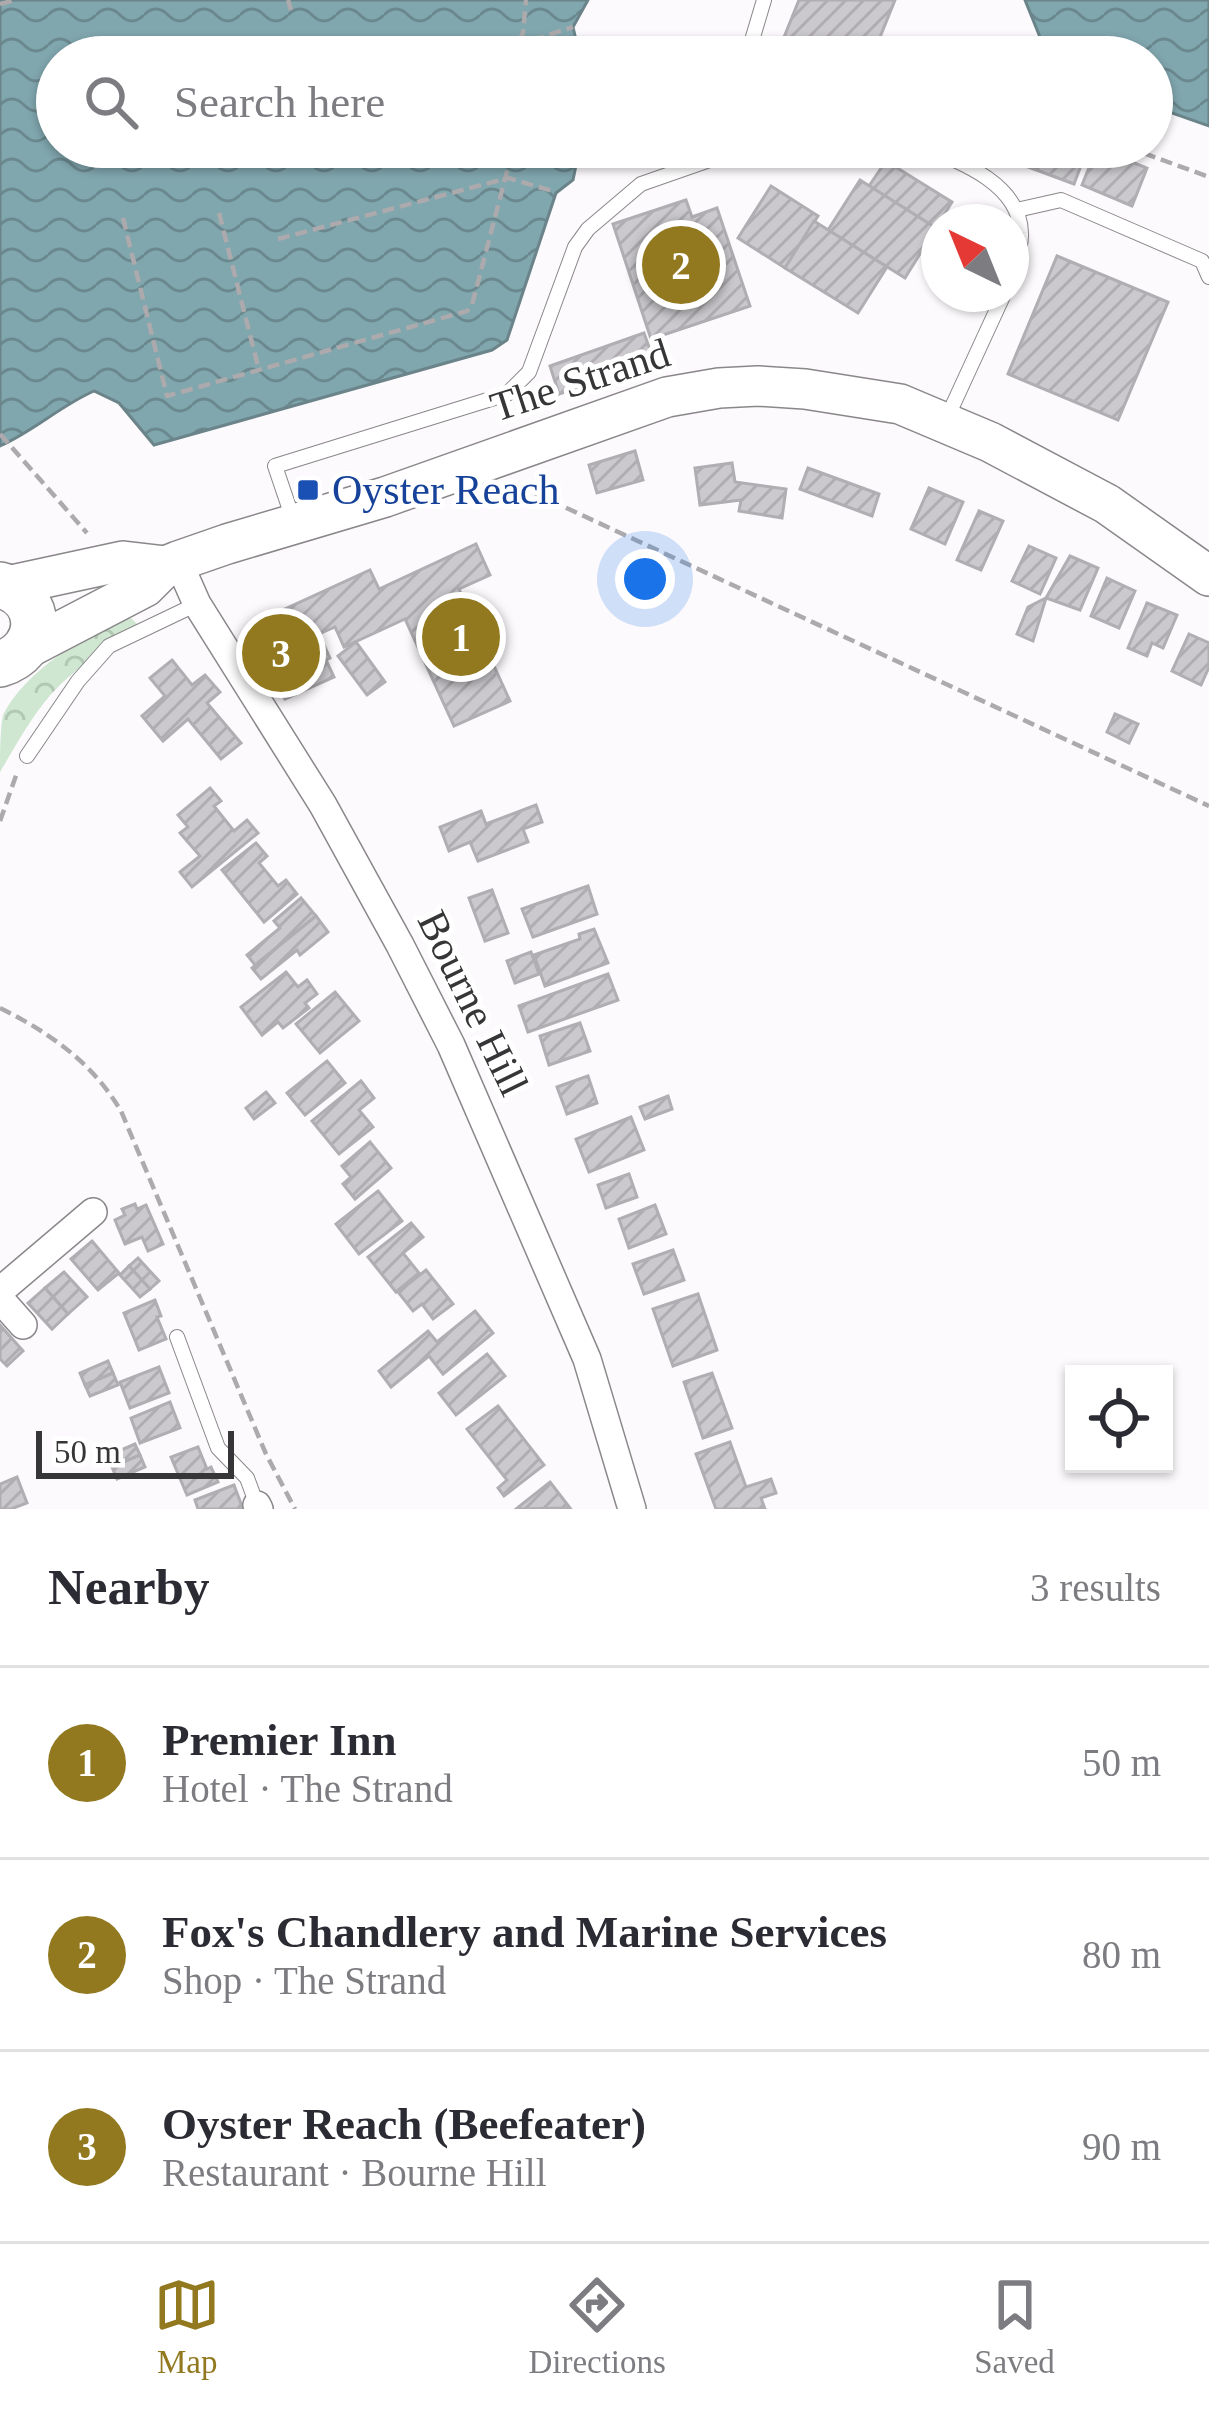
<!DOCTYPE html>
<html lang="en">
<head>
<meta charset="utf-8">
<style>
	:root { --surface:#fff; --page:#f2f2f3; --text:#2b2b33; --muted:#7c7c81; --line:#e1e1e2; --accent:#92791f }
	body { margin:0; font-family:Georgia,serif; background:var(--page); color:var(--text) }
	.controls { position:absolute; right:36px; bottom:36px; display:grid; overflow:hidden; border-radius:0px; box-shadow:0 3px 9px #0004 }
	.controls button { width:108px; height:108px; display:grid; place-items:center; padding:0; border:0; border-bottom:3px solid var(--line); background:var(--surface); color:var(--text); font:60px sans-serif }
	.compass { position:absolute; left:921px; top:204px; width:108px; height:108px; border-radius:50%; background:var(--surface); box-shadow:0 3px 9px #0004; rotate:317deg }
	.scale { position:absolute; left:36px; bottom:30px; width:198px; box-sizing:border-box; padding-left:12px; border:6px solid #363537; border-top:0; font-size:33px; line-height:42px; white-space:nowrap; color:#363537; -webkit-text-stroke:9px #fff; paint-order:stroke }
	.you { position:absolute; left:645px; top:579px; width:42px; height:42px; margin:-30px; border:9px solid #fff; border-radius:50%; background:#1a73e8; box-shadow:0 0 0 18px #1a73e833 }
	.badge { display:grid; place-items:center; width:78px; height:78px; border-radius:50%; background:var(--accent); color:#fff; font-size:39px; font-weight:700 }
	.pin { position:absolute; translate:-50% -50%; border:6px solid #fff; box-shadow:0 3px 12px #0006 }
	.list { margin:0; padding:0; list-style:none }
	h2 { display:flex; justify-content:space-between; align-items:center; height:156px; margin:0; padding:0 48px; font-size:51px }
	h2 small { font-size:39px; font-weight:400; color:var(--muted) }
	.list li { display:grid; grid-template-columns:78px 1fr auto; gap:36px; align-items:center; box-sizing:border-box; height:192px; padding:0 48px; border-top:3px solid var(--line) }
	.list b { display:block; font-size:45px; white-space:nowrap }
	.list p { margin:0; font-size:39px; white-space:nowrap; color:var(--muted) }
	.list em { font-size:39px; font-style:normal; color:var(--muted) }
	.icon { flex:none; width:66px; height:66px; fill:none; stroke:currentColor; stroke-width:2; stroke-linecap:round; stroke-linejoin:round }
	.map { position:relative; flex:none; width:1209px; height:1509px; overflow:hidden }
	.search { position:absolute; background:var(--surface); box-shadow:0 3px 9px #0004; left:36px; right:36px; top:36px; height:132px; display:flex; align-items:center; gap:30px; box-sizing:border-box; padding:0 42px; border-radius:66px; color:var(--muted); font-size:45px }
	.sheet { height:732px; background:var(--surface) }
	nav { display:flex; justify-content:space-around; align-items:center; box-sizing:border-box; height:168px; border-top:3px solid var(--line); background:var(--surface); font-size:33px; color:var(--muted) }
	nav a { display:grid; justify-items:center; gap:6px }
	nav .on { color:var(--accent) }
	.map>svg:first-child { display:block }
	.forest { fill:url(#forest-crowns) }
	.water { fill:url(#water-waves); stroke:#6a848a; stroke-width:3 }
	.building { fill:url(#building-hatch); stroke:#b0aeb2; stroke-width:3 }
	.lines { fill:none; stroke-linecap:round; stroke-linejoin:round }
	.service-casing { stroke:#8a878a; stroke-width:16 }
	.minor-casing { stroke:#8a878a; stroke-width:30 }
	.secondary-casing { stroke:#8a878a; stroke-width:42 }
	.primary-casing { stroke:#8a878a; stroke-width:48 }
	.path { stroke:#acaaac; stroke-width:4.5; stroke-dasharray:12 6; stroke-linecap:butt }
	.service { stroke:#fff; stroke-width:14 }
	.minor { stroke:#fff; stroke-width:27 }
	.secondary { stroke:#fff; stroke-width:39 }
	.primary { stroke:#fff; stroke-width:45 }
	.transit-dot { fill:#1a4fb4; stroke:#fff; stroke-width:4.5 }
	.labels { text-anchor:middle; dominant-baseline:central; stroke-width:10; stroke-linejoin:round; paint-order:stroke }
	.street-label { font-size:42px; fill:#363537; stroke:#fff }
	.transit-label { font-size:42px; fill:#164399; stroke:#fff; text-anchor:start }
</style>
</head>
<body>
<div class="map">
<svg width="1209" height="1509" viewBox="0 0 1209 1509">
	<defs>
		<pattern id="forest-crowns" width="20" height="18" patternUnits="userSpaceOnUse" patternTransform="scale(3)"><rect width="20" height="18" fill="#cfe7d1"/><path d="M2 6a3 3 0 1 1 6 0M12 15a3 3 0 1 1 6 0" fill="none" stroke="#b2c7b4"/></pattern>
		<pattern id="water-waves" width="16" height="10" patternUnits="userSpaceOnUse" patternTransform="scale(3)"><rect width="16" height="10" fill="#80a6ae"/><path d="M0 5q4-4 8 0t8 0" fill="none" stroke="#6a888e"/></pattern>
		<pattern id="building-hatch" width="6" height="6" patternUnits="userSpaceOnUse" patternTransform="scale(3)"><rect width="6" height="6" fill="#cbc9cd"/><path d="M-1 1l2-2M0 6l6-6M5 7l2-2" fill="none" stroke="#afadb1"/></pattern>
	</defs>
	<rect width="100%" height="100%" fill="#fdfafd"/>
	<path class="forest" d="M131,618L139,626C113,644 84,662 61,684C35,709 18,742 0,772C0,756 0,730 3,715C25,671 86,633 131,618Z"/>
	<g class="water">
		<path d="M0,0H588L573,27L580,57H57V147H628V149L579,151L573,180L556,193L507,340L492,350L154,445L119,403L94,391C60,406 34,431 0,446Z"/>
		<polygon points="1025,0 1209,0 1209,126 1152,106 1152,57 1048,57"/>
	</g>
	<g class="building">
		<polygon points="799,0 895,0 872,57 776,57"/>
		<polygon points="1029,147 1088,147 1074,184 1023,165"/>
		<polygon points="1097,148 1147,168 1132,206 1082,185"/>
		<polygon points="886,161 952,202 936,228 869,186"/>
		<polygon points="860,180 936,228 905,278 828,230"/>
		<polygon points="771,186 818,216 785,268 738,238"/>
		<polygon points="686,200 692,217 717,208 750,306 651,339 613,224"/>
		<polygon points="814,221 887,267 858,313 785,268"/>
		<polygon points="1057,256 1168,302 1118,420 1008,374"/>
		<polygon points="644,333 654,361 559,394 550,366"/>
		<polygon points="635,451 643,480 597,493 589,465"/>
		<polygon points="732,463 735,482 786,489 782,518 739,511 741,500 700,505 695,468"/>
		<polygon points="808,468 879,494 872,516 800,489"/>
		<polygon points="929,488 963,502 945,544 911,529"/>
		<polygon points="979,511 1003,521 981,570 957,560"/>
		<polygon points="476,544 490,575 459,589 510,701 454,726 405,619 344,647 335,627 319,634 330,658 326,660 334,677 285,699 250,625 370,570 379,589"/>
		<polygon points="1029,546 1056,558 1040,594 1012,581"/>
		<polygon points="1070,556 1098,568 1080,610 1046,598"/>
		<polygon points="1107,578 1135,591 1119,628 1091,616"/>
		<polygon points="1046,598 1033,641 1017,634 1028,607"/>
		<polygon points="1147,603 1177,615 1163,648 1152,643 1147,656 1128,648"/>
		<polygon points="1189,634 1209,643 1209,667 1201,685 1172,671"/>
		<polygon points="356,642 385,682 367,695 338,656"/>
		<polygon points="172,660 192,685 205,675 220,692 207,703 241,743 221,759 188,719 163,741 142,716 165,696 150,678"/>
		<polygon points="1115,714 1138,724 1129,743 1107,732"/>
		<polygon points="210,788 221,801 214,806 234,831 247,820 258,833 192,887 180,872 200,856 180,833 188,827 178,815"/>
		<polygon points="536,805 542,822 523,829 528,842 478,861 470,842 449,851 440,827 481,811 486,824"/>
		<polygon points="256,843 267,856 259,863 278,886 286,880 297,894 264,922 222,870"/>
		<polygon points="588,886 597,914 533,937 522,909"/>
		<polygon points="492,890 508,933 485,941 469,898"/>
		<polygon points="301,898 316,916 255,965 247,955 280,928 274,921"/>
		<polygon points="316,916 328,932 300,955 297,950 261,979 252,968"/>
		<polygon points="594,929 608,963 545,986 534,955 580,939 579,934"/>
		<polygon points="531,952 539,974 515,983 507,961"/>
		<polygon points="286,972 298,987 307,980 317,994 305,1003 309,1008 283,1028 278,1022 262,1035 241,1007"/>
		<polygon points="608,974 618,1000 528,1032 519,1006"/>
		<polygon points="335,992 359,1021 320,1053 296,1024"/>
		<polygon points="580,1023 590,1051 549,1065 540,1036"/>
		<polygon points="327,1061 345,1083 305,1115 287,1093"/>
		<polygon points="588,1076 597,1103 567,1114 557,1087"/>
		<polygon points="361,1081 374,1098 359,1110 373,1127 339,1154 312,1121"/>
		<polygon points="266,1092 275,1103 254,1119 246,1108"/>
		<polygon points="668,1096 672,1109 645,1119 640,1107"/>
		<polygon points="631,1117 644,1150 589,1172 576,1139"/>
		<polygon points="370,1142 391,1168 355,1199 343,1184 351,1177 342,1166"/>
		<polygon points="629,1174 637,1197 606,1208 598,1185"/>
		<polygon points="378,1191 402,1221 359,1254 336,1224"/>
		<polygon points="135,1204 137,1209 146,1205 163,1244 148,1251 142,1237 125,1244 115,1220 125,1215 122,1209"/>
		<polygon points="655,1205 666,1234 629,1248 619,1219"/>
		<polygon points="411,1223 423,1237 403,1253 419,1273 396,1292 368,1257"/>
		<polygon points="92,1241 119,1273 98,1290 71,1259"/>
		<polygon points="673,1250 684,1280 644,1294 633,1264"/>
		<polygon points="138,1258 159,1281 150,1289 129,1266"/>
		<polygon points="129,1266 150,1289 140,1297 120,1275"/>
		<polygon points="426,1270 453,1304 433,1319 422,1304 413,1311 398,1292"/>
		<polygon points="64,1272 87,1297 68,1314 45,1288"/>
		<polygon points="45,1288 68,1314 52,1329 28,1303"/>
		<polygon points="698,1294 717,1350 673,1366 653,1309"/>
		<polygon points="155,1300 161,1316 157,1317 166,1339 139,1350 124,1313"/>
		<polygon points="475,1311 493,1333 443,1374 429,1356 391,1387 379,1371 428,1331 437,1342"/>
		<polygon points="0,1325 23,1351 7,1366 0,1359"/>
		<polygon points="487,1354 505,1376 456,1415 439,1393"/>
		<polygon points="108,1361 113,1373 85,1385 80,1373"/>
		<polygon points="159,1367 169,1393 130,1408 120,1382"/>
		<polygon points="113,1373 118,1385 90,1396 85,1385"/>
		<polygon points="712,1373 732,1428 703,1438 684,1382"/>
		<polygon points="170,1402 180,1428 140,1443 131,1418"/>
		<polygon points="498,1406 544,1465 504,1496 498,1488 507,1480 467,1429"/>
		<polygon points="730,1442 746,1487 771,1479 776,1493 761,1498 765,1509 716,1509 696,1454"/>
		<polygon points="135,1444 140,1455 112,1467 107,1456"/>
		<polygon points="198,1447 207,1469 211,1467 218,1482 187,1495 171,1457"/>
		<polygon points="140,1455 145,1467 117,1479 112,1467"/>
		<polygon points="17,1477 27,1503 11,1509 0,1509 0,1484"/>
		<polygon points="550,1482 570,1508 516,1509"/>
		<polygon points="234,1485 243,1509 198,1509 195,1500"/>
	</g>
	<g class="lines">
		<g class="service-casing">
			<g id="service">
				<polyline points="747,57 764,0"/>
				<path d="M923,147C961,162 1020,184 1021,233C1022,245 1015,260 1011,271"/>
				<polyline points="1017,210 1061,200 1202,261 1209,277"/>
				<polyline points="946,420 1004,294"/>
				<polyline points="293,519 275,466 507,394 529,372 575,247 588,229 641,184 747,147"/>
				<polyline points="27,756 78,681 109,646 197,604"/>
				<polyline points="177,1337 218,1448 247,1478 257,1505"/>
			</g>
		</g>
		<g class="minor-casing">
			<g id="minor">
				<polyline points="178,561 197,604 323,805 400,945 451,1045 587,1359 632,1509"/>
				<polyline points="0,1291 93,1212"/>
				<polyline points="0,1299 23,1325"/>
				<polyline points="257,1505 259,1509"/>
			</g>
		</g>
		<g class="secondary-casing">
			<g id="secondary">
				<polyline points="7,586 123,561 166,566"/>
				<polyline points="26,649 145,587 166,566 178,561 227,544 385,497 667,397 719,388 758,386 805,389 900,404 990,442 1107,504 1209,576"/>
			</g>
		</g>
		<g class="primary-casing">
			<path id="primary" d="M0,585C46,597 44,651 0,664"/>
		</g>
		<g class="path">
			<polyline points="288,0 291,10"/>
			<polyline points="0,4 16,0"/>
			<polyline points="481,57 573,27"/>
			<polyline points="519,57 516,46 523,33 526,0"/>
			<polyline points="1127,147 1209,177"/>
			<polyline points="219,213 259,370"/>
			<polyline points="123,218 167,396 467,311 472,305 511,156"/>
			<polyline points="278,239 508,178 556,192"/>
			<polyline points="0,434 87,533"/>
			<polyline points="517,485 1209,806"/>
			<polyline points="0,821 18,770"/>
			<path d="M0,1008C50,1033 92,1062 121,1111L266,1454L295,1509"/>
		</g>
		<use href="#service" class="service"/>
		<use href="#minor" class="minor"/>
		<use href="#secondary" class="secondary"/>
		<use href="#primary" class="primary"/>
	</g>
	<rect class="transit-dot" x="296" y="478" width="24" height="24" rx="6"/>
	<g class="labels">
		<g class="street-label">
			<text transform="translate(580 380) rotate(-18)">The Strand</text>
			<text transform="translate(473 1003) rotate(64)">Bourne Hill</text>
		</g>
		<g class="transit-label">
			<text x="332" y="490">Oyster Reach</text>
		</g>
	</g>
</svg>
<div class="controls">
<button><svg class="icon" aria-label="locate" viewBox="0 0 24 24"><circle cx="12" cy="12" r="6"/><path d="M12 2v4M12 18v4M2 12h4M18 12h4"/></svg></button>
</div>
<svg class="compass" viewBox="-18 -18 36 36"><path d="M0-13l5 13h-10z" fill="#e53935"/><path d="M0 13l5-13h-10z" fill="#7c7c81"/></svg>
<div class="scale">50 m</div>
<div class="you"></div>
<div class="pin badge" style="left:461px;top:637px">1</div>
<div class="pin badge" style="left:681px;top:265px">2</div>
<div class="pin badge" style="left:281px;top:653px">3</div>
<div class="search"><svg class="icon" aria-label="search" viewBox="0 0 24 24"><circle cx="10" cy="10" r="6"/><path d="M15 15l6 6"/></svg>Search here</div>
</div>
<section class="sheet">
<h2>Nearby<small>3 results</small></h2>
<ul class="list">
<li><span class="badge">1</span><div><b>Premier Inn</b><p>Hotel · The Strand</p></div><em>50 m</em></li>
<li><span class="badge">2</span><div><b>Fox's Chandlery and Marine Services</b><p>Shop · The Strand</p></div><em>80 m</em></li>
<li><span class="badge">3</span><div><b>Oyster Reach (Beefeater)</b><p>Restaurant · Bourne Hill</p></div><em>90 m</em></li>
</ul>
</section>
<nav>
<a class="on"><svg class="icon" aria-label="map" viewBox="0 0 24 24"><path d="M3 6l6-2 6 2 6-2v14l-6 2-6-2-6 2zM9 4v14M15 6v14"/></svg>Map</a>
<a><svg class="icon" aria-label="directions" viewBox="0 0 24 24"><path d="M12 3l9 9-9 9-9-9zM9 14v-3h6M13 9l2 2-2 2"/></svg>Directions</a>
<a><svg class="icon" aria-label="saved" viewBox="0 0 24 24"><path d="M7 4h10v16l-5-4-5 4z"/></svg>Saved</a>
</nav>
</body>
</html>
